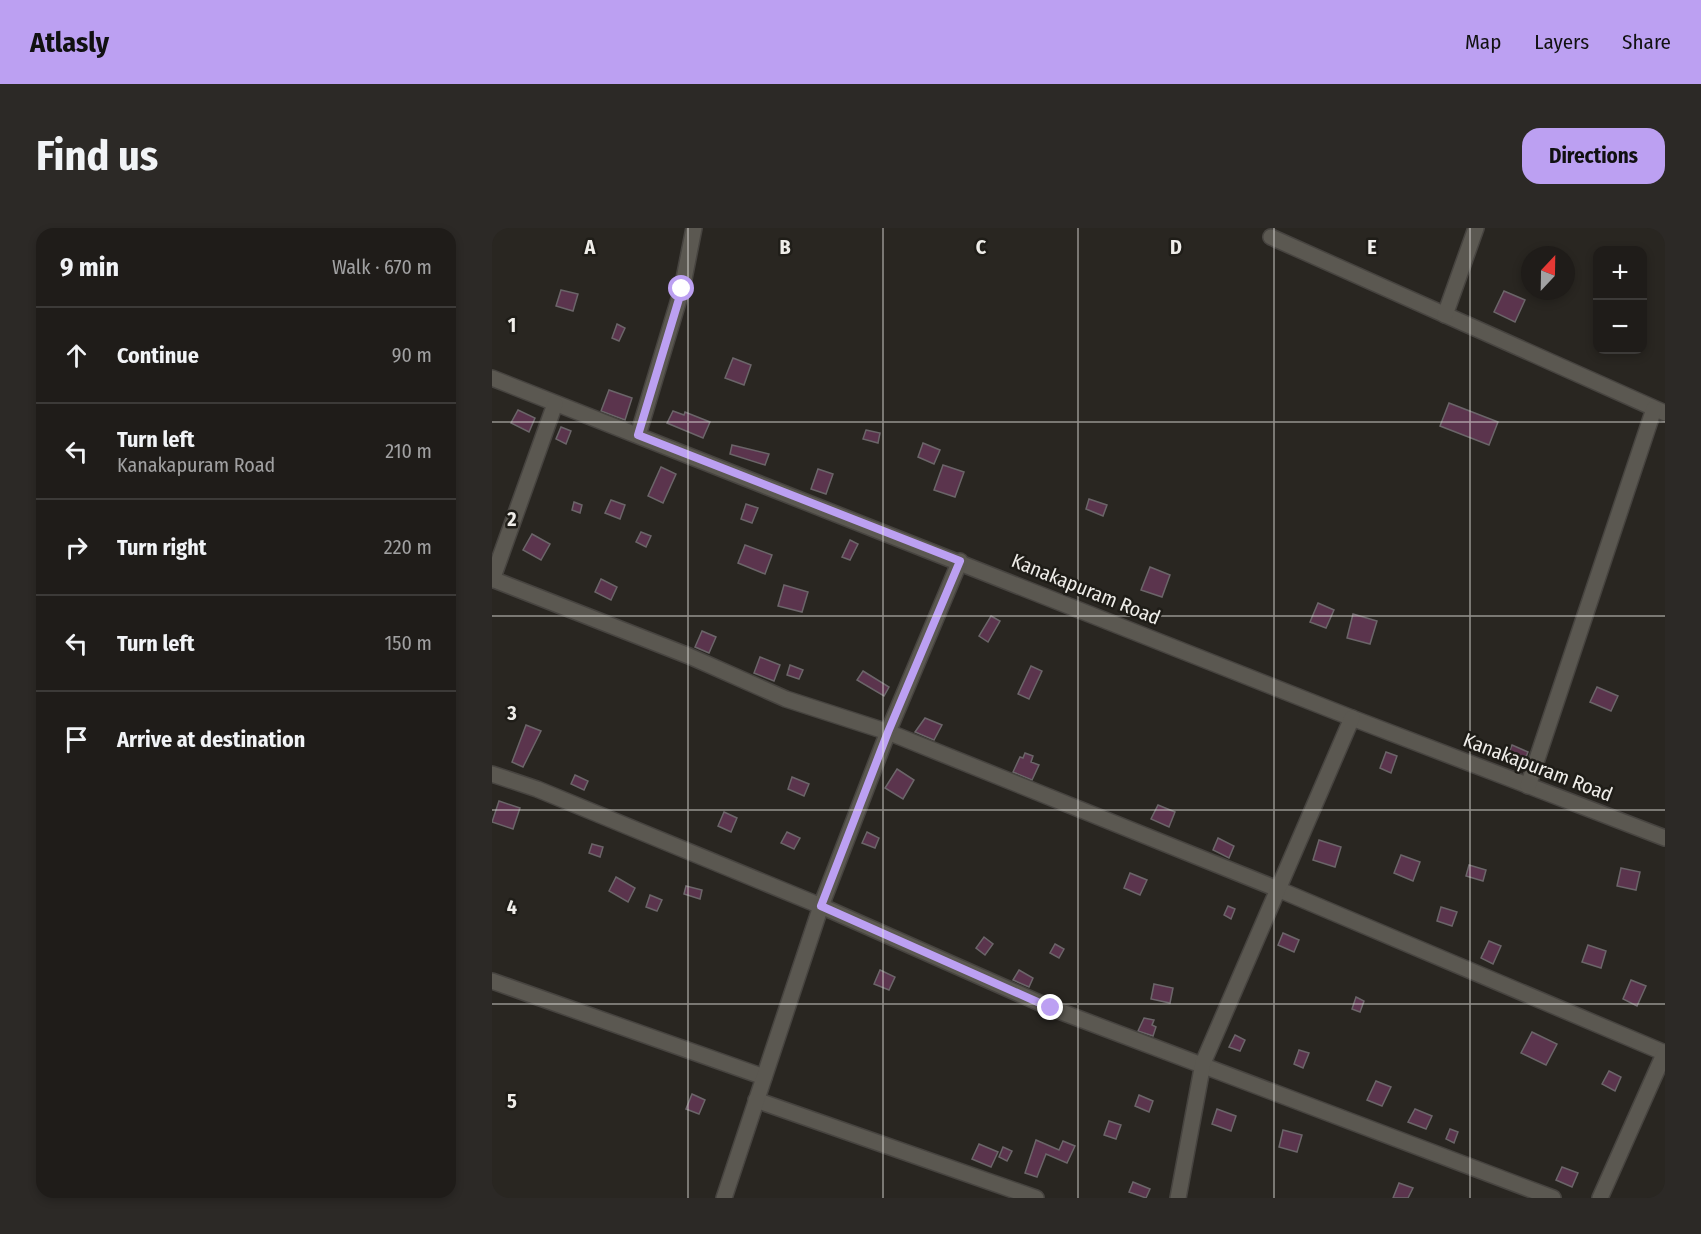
<!DOCTYPE html>
<html lang="en">
<head>
<meta charset="utf-8">
<style>
	:root { --surface:#1f1c19; --page:#2c2926; --text:#f1f3f6; --muted:#a1a1a2; --line:#3c3a38; --accent:#bca0f2 }
	body { margin:0; font-family:"Fira Sans Condensed",sans-serif; background:var(--page); color:var(--text) }
	.controls { position:absolute; right:18px; top:18px; display:grid; overflow:hidden; border-radius:12px; box-shadow:0 3px 9px #0003 }
	.controls button { width:54px; height:54px; display:grid; place-items:center; padding:0; border:0; border-bottom:2px solid var(--line); background:var(--surface); color:var(--text); font:30px sans-serif }
	.compass { position:absolute; left:1029px; top:18px; width:54px; height:54px; border-radius:50%; background:var(--surface); box-shadow:0 3px 9px #0003; rotate:22deg }
	.stop { position:absolute; width:18px; height:18px; margin:-14px; border:4px solid #bca0f2; border-radius:50%; background:#fff }
	.stop.end { background:#bca0f2; border-color:#fff; box-shadow:0 2px 6px #0008 }
	.list { margin:0; padding:0; list-style:none }
	h2 { display:flex; justify-content:space-between; align-items:center; height:78px; margin:0; padding:0 24px; font-size:26px }
	h2 small { font-size:20px; font-weight:400; color:var(--muted) }
	.list li { display:grid; grid-template-columns:39px 1fr auto; gap:18px; align-items:center; box-sizing:border-box; height:96px; padding:0 24px; border-top:2px solid var(--line) }
	.list b { display:block; font-size:22px; white-space:nowrap }
	.list p { margin:0; font-size:20px; white-space:nowrap; color:var(--muted) }
	.list em { font-size:20px; font-style:normal; color:var(--muted) }
	.icon { flex:none; width:33px; height:33px; fill:none; stroke:currentColor; stroke-width:2; stroke-linecap:round; stroke-linejoin:round }
	.map { position:relative; flex:none; width:1173px; height:970px; overflow:hidden; border-radius:18px }
	header { display:flex; align-items:center; gap:36px; box-sizing:border-box; height:84px; padding:0 30px; background:var(--accent); color:#111 }
	header strong { font-size:28px }
	nav { display:flex; gap:33px; margin-inline-start:auto; font-size:21px }
	.intro { display:flex; align-items:center; justify-content:space-between; box-sizing:border-box; height:144px; padding:0 36px }
	h1 { margin:0; font-size:42px }
	.button { padding:15px 27px; border-radius:18px; background:var(--accent); color:#111; font-size:21px; font-weight:700 }
	main { display:flex; gap:36px; padding:0 36px }
	aside { flex:1; background:var(--surface); border-radius:18px; box-shadow:0 3px 9px #0003 }
	.map>svg:first-child { display:block }
	.building { fill:#5b344d; stroke:#6b6569; stroke-width:1.5 }
	.lines { fill:none; stroke-linecap:round; stroke-linejoin:round }
	.minor-casing { stroke:#474440; stroke-width:18 }
	.minor { stroke:#5b5851; stroke-width:15 }
	.route { stroke:#bca0f2; stroke-width:8 }
	.grid { fill:none; stroke:#efede9; stroke-width:1.5; stroke-opacity:0.55 }
	.labels { text-anchor:middle; dominant-baseline:central; stroke-width:5; stroke-linejoin:round; paint-order:stroke }
	.street-label { font-size:20px; fill:#efede9; stroke:#1f1d18 }
	.grid-label { font-size:20px; text-anchor:middle; font-weight:bold; fill:#efede9; stroke:#1f1d18; stroke-width:5; stroke-linejoin:round; paint-order:stroke }
</style>
</head>
<body>
<header>
<strong>Atlasly</strong>
<nav><a>Map</a><a>Layers</a><a>Share</a></nav>
</header>
<div class="intro"><h1>Find us</h1><a class="button">Directions</a></div>
<main>
<aside>
<h2>9 min<small>Walk · 670 m</small></h2>
<ul class="list">
<li><svg class="icon" aria-label="ahead" viewBox="0 0 24 24"><path d="M12 20V5M6 11l6-6 6 6"/></svg><div><b>Continue</b></div><em>90 m</em></li>
<li><svg class="icon" aria-label="left" viewBox="0 0 24 24"><path d="M17 20v-9H6M10 6l-5 5 5 5"/></svg><div><b>Turn left</b><p>Kanakapuram Road</p></div><em>210 m</em></li>
<li><svg class="icon" aria-label="right" viewBox="0 0 24 24"><path d="M7 20v-9h11M14 6l5 5-5 5"/></svg><div><b>Turn right</b></div><em>220 m</em></li>
<li><svg class="icon" aria-label="left" viewBox="0 0 24 24"><path d="M17 20v-9H6M10 6l-5 5 5 5"/></svg><div><b>Turn left</b></div><em>150 m</em></li>
<li><svg class="icon" aria-label="arrive" viewBox="0 0 24 24"><path d="M6 21V4h12l-3 4 3 4H6"/></svg><div><b>Arrive at destination</b></div></li>
</ul>
</aside>
<div class="map">
<svg width="1173" height="970" viewBox="0 0 1173 970">
	<rect width="100%" height="100%" fill="#292621"/>
	<g class="building">
		<polygon points="69,62 86,66 81,83 64,78"/>
		<polygon points="1012,63 1033,72 1023,94 1002,84"/>
		<polygon points="125,96 133,100 127,113 120,110"/>
		<polygon points="241,130 259,137 252,157 233,150"/>
		<polygon points="117,162 140,170 133,192 109,183"/>
		<polygon points="957,175 1006,194 997,217 948,198"/>
		<polygon points="26,182 43,190 37,204 19,195"/>
		<polygon points="181,183 192,187 193,184 218,194 211,210 175,195"/>
		<polygon points="69,199 79,203 74,216 64,211"/>
		<polygon points="374,202 388,205 386,215 371,211"/>
		<polygon points="431,215 448,222 442,236 426,229"/>
		<polygon points="240,217 277,226 273,237 238,226"/>
		<polygon points="451,237 472,244 463,269 442,262"/>
		<polygon points="169,239 184,246 171,275 156,268"/>
		<polygon points="326,241 341,246 334,266 319,261"/>
		<polygon points="597,271 615,277 611,288 594,281"/>
		<polygon points="119,272 133,277 128,291 113,285"/>
		<polygon points="82,274 90,277 88,285 80,282"/>
		<polygon points="254,276 266,280 260,295 249,291"/>
		<polygon points="149,304 159,308 154,319 144,314"/>
		<polygon points="40,306 58,316 49,332 31,322"/>
		<polygon points="358,312 366,316 358,332 350,329"/>
		<polygon points="253,317 280,327 273,346 246,335"/>
		<polygon points="658,339 678,347 670,369 649,362"/>
		<polygon points="109,351 125,359 119,372 103,364"/>
		<polygon points="292,357 316,364 310,384 286,378"/>
		<polygon points="826,375 842,382 834,400 818,394"/>
		<polygon points="861,386 885,393 878,416 855,410"/>
		<polygon points="499,388 508,393 496,414 487,408"/>
		<polygon points="210,403 224,409 217,425 203,419"/>
		<polygon points="268,429 288,437 282,453 262,445"/>
		<polygon points="298,437 311,442 307,451 295,447"/>
		<polygon points="539,438 550,443 537,471 526,466"/>
		<polygon points="371,443 397,459 392,468 365,452"/>
		<polygon points="1105,459 1126,468 1119,483 1098,474"/>
		<polygon points="433,490 450,497 442,512 423,504"/>
		<polygon points="34,497 49,503 31,539 20,534"/>
		<polygon points="1020,517 1036,524 1032,534 1016,527"/>
		<polygon points="894,524 905,528 899,545 888,540"/>
		<polygon points="533,525 541,528 539,534 547,537 540,552 521,544 528,529 531,530"/>
		<polygon points="405,541 422,552 411,571 393,560"/>
		<polygon points="83,547 96,553 92,562 79,556"/>
		<polygon points="300,549 317,556 312,568 296,561"/>
		<polygon points="7,573 28,580 21,601 0,594"/>
		<polygon points="666,577 683,584 677,599 659,591"/>
		<polygon points="232,584 245,590 239,604 226,598"/>
		<polygon points="295,604 308,610 302,621 289,615"/>
		<polygon points="375,604 387,610 383,620 370,615"/>
		<polygon points="726,610 742,618 737,630 721,622"/>
		<polygon points="827,612 849,619 843,639 821,632"/>
		<polygon points="100,616 111,619 108,629 97,625"/>
		<polygon points="909,627 928,634 921,653 902,645"/>
		<polygon points="977,637 994,642 991,653 974,648"/>
		<polygon points="1129,640 1148,644 1144,662 1125,658"/>
		<polygon points="638,645 655,652 648,667 632,660"/>
		<polygon points="124,649 143,660 136,674 117,663"/>
		<polygon points="194,658 210,662 208,671 192,666"/>
		<polygon points="158,667 170,672 165,683 154,679"/>
		<polygon points="736,678 743,681 739,691 732,687"/>
		<polygon points="949,679 965,684 960,698 945,693"/>
		<polygon points="791,705 807,712 802,724 786,717"/>
		<polygon points="492,709 501,716 493,727 484,720"/>
		<polygon points="997,713 1009,718 1001,736 989,730"/>
		<polygon points="563,716 572,721 567,730 558,725"/>
		<polygon points="1096,717 1114,723 1109,740 1090,734"/>
		<polygon points="388,742 403,749 397,762 382,756"/>
		<polygon points="527,742 541,750 537,759 521,752"/>
		<polygon points="1139,752 1154,758 1145,778 1131,771"/>
		<polygon points="662,756 681,760 678,775 659,771"/>
		<polygon points="864,769 872,773 868,784 860,781"/>
		<polygon points="652,790 662,792 660,797 664,799 661,808 646,803"/>
		<polygon points="1040,804 1065,816 1054,837 1029,825"/>
		<polygon points="743,807 753,812 748,823 737,819"/>
		<polygon points="807,822 817,825 811,840 802,836"/>
		<polygon points="1117,843 1129,849 1123,863 1110,856"/>
		<polygon points="884,853 899,859 890,878 875,872"/>
		<polygon points="200,866 213,872 207,886 194,881"/>
		<polygon points="647,867 661,873 657,884 643,878"/>
		<polygon points="725,881 744,888 739,903 720,896"/>
		<polygon points="923,881 940,888 934,901 916,894"/>
		<polygon points="617,893 629,897 624,911 612,907"/>
		<polygon points="958,901 966,904 962,915 954,911"/>
		<polygon points="791,902 810,907 805,924 787,919"/>
		<polygon points="544,912 567,922 571,913 583,918 575,935 554,926 545,949 533,945"/>
		<polygon points="487,916 506,924 499,939 480,931"/>
		<polygon points="511,919 520,923 515,933 507,929"/>
		<polygon points="1070,939 1086,945 1080,959 1064,952"/>
		<polygon points="641,954 658,961 654,970 637,964"/>
		<polygon points="907,955 921,960 916,970 901,970"/>
	</g>
	<g class="lines">
		<g class="minor-casing">
			<g id="minor">
				<polyline points="779,9 1173,185"/>
				<polyline points="953,87 984,0"/>
				<polyline points="0,150 860,490 1173,610"/>
				<polyline points="146,207 190,61 202,0"/>
				<polyline points="0,351 197,428 294,471 396,504 788,662 1173,825"/>
				<polyline points="0,352 63,176"/>
				<polyline points="0,546 45,561 329,678 559,780 1061,970"/>
				<polyline points="1036,558 1162,181"/>
				<polyline points="0,753 272,849"/>
				<polyline points="264,872 544,970"/>
				<polyline points="232,970 329,678 396,504 468,333"/>
				<polyline points="686,970 711,835 860,490"/>
				<polyline points="1108,970 1173,824"/>
			</g>
		</g>
		<use href="#minor" class="minor"/>
	</g>
	<g class="lines">
		<polyline class="route" points="190,61 146,207 468,333 396,504 329,678 559,780"/>
	</g>
	<path class="grid" d="M196,0V970M391,0V970M586,0V970M782,0V970M978,0V970M0,194H1173M0,388H1173M0,582H1173M0,776H1173"/>
	<g class="labels">
		<g class="street-label">
			<text transform="translate(594 361) rotate(22)">Kanakapuram Road</text>
			<text transform="translate(1046 539) rotate(21)">Kanakapuram Road</text>
		</g>
	</g>
	<g class="grid-label">
		<text x="98" y="26">A</text>
		<text x="293" y="26">B</text>
		<text x="489" y="26">C</text>
		<text x="684" y="26">D</text>
		<text x="880" y="26">E</text>
		<text x="20" y="104">1</text>
		<text x="20" y="298">2</text>
		<text x="20" y="492">3</text>
		<text x="20" y="686">4</text>
		<text x="20" y="880">5</text>
	</g>
</svg>
<div class="controls">
<button>+</button>
<button>−</button>
</div>
<svg class="compass" viewBox="-18 -18 36 36"><path d="M0-13l5 13h-10z" fill="#e53935"/><path d="M0 13l5-13h-10z" fill="#a1a1a2"/></svg>
<div class="stop" style="left:190px;top:61px"></div>
<div class="stop end" style="left:559px;top:780px"></div>
</div>
</main>
</body>
</html>
